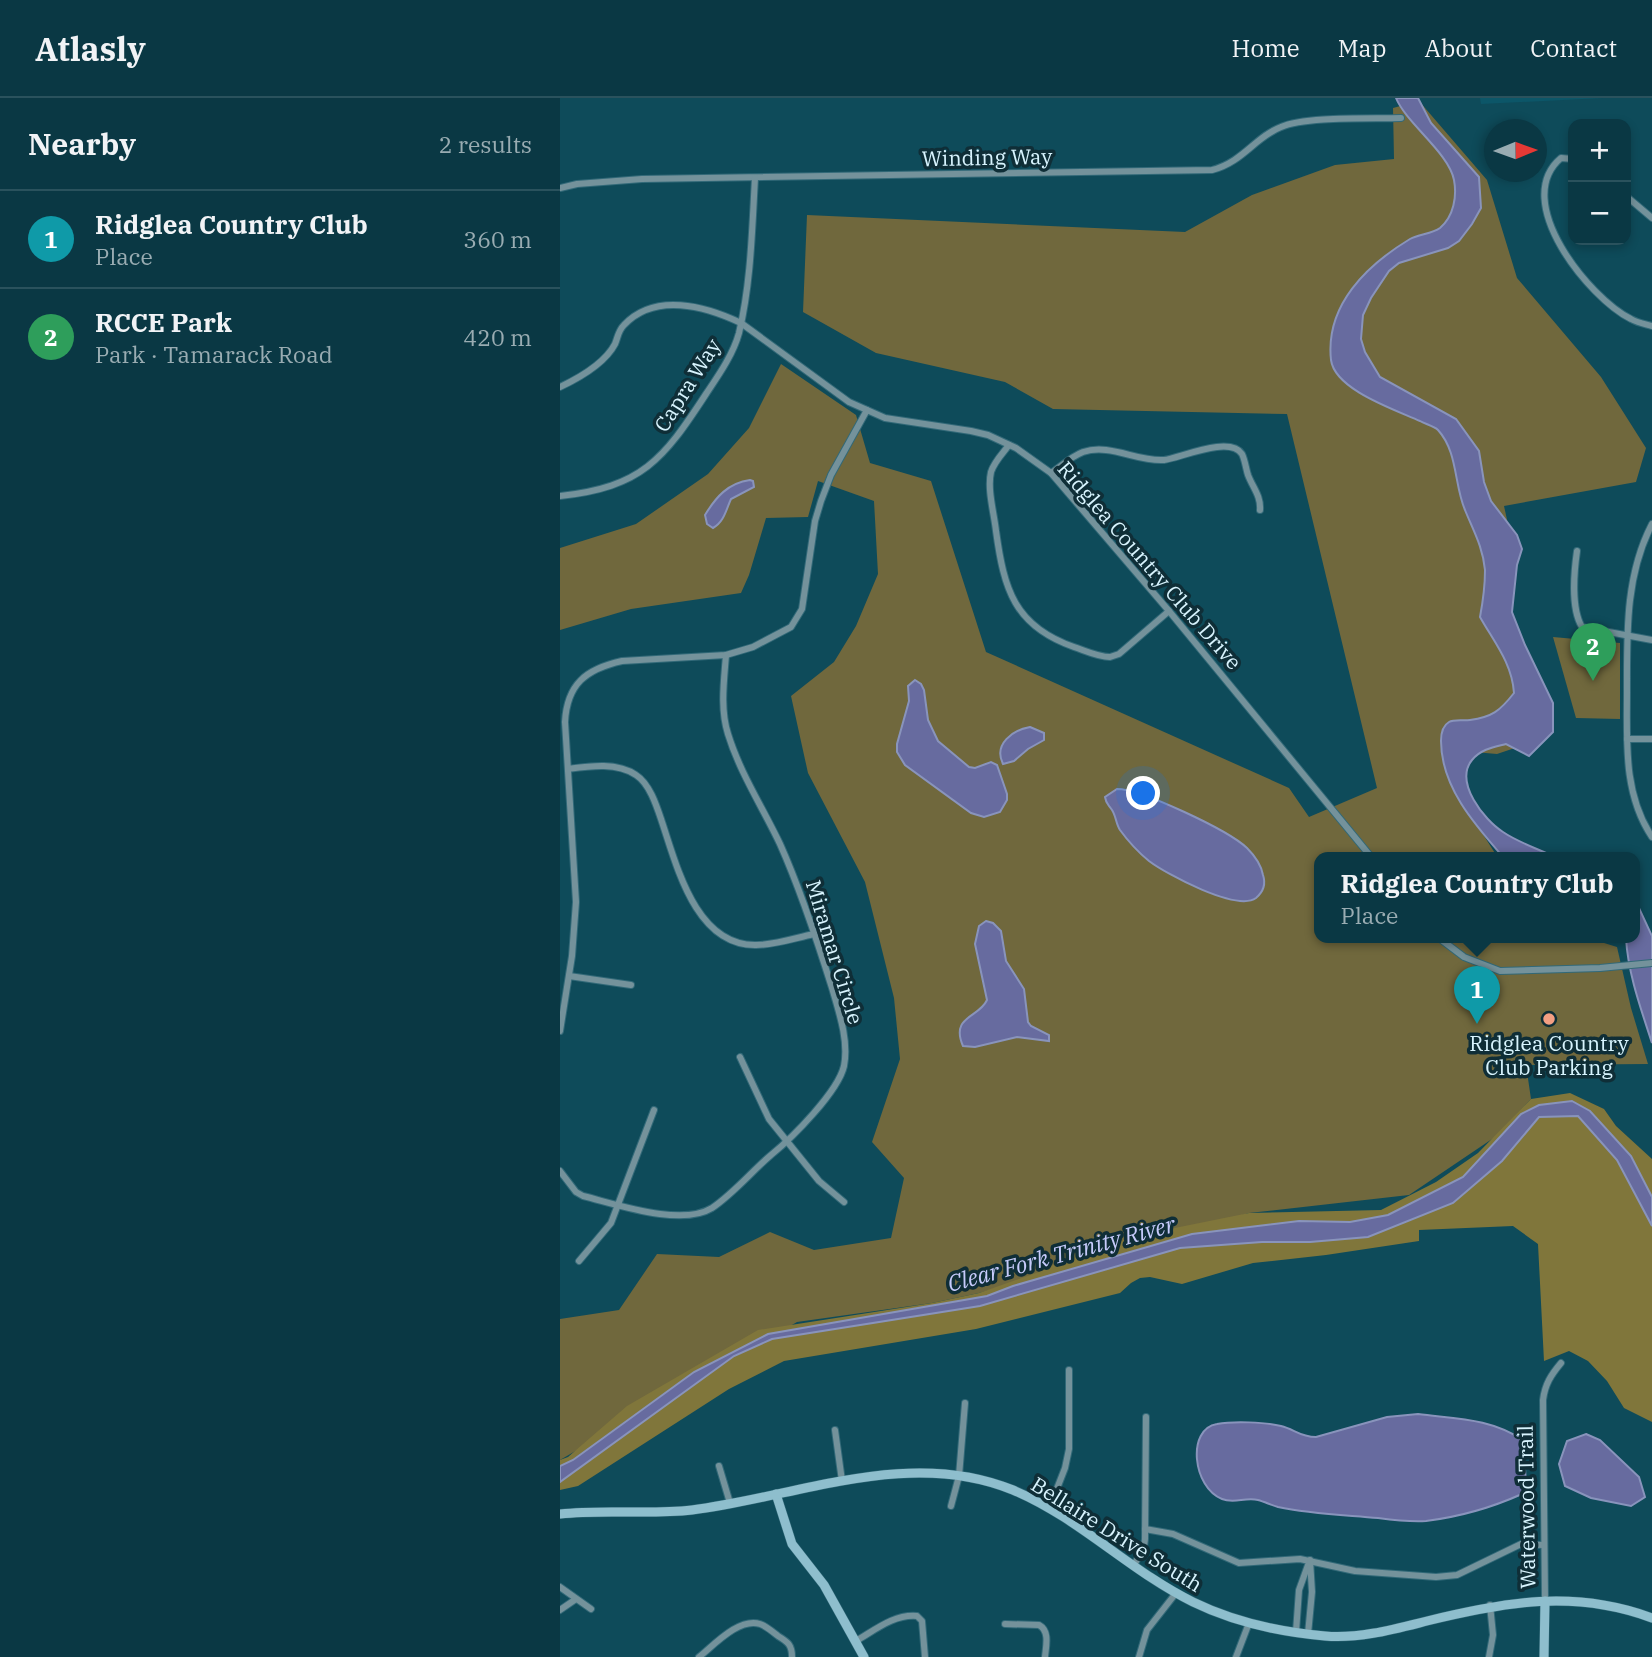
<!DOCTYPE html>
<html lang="en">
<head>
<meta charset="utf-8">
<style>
	:root { --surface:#0a3844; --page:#133f4b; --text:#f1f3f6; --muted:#99acb2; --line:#2a525d; --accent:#8c9099 }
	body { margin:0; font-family:"IBM Plex Serif",serif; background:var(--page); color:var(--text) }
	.controls { position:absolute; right:21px; top:21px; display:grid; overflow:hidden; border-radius:14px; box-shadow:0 4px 10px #0003 }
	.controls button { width:63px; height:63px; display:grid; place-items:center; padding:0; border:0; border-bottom:2px solid var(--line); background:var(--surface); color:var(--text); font:35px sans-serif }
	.compass { position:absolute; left:924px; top:21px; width:63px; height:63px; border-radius:50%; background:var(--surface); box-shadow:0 4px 10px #0003; rotate:89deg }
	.you { position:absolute; left:584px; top:696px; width:24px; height:24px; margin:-18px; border:5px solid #fff; border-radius:50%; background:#1a73e8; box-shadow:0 0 0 10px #1a73e833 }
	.badge { display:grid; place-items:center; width:46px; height:46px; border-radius:50%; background:var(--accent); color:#fff; font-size:23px; font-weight:700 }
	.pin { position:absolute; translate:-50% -58px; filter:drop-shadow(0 2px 4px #0008) }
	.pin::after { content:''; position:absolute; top:37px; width:24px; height:21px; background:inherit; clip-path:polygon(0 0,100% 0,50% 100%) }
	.popup { position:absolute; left:754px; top:754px; width:326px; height:91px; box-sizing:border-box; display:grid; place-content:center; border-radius:14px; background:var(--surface); filter:drop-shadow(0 2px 5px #0005); font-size:23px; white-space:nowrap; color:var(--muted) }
	.popup b { font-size:26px; color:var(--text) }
	.popup::after { content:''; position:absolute; left:50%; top:100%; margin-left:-14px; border:14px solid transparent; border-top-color:var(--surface) }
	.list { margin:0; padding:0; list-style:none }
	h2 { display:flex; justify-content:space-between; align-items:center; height:91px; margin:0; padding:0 28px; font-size:30px }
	h2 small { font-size:23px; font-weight:400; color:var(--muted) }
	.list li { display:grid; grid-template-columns:46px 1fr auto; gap:21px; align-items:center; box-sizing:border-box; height:98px; padding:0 28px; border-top:2px solid var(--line) }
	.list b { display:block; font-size:26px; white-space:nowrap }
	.list p { margin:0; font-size:23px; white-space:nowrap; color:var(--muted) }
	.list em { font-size:23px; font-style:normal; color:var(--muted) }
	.map { position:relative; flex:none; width:1092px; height:1559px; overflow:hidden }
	header { display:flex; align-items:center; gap:42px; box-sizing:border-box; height:98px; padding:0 35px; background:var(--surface); border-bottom:2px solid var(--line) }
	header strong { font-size:33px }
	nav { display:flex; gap:38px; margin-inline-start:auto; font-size:24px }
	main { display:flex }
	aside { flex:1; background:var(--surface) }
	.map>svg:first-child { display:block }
	.built { fill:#0c5668 }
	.green { fill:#70683d }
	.forest { fill:#80763b }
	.water { fill:#676b9f; stroke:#8994bc; stroke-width:2 }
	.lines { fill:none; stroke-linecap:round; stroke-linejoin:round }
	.street-casing { stroke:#326978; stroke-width:8 }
	.secondary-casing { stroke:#326978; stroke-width:10 }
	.street { stroke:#74929b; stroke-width:6 }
	.secondary { stroke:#8ebecd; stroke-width:9 }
	.poi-dot { fill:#f39f83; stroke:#0f2e37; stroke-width:2.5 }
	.labels { text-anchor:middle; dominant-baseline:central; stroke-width:7; stroke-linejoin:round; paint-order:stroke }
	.street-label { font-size:21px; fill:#d8f4fe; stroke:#0f2e37 }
	.poi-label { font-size:21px; fill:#d8f4fe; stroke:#0f2e37 }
	.water-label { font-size:23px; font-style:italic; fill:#c6cbfb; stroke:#0f2e37 }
</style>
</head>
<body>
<header>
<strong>Atlasly</strong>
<nav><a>Home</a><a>Map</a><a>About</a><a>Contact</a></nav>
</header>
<main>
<aside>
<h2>Nearby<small>2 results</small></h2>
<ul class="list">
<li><span class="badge" style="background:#0f9aa8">1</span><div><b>Ridglea Country Club</b><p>Place</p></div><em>360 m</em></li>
<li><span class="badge" style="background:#2e9e5b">2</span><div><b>RCCE Park</b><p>Park · Tamarack Road</p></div><em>420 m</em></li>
</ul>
</aside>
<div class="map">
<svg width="1092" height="1559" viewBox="0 0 1092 1559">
	<rect width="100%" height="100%" fill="#0e4b5a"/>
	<polygon class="built" points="920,0 1043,0 921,6"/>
	<g class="green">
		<polygon points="859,3 927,82 957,180 1041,279 1086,350 1076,384 944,408 957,467 949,474 953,571 967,646 937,656 914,654 897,695 938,760 760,760 760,840 1028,840 1057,849 1071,910 1088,966 966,967 971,1001 935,1039 849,1097 689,1115 419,1195 372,1205 237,1224 0,1362 0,1221 59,1212 97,1156 159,1159 210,1134 254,1152 331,1140 344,1080 312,1044 340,961 334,900 305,784 248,675 231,598 274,564 296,528 318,476 314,403 258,383 248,419 206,420 189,477 181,495 71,511 0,532 0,450 76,426 148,376 189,330 221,266 296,317 310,365 371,383 426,554 729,690 749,719 817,690 727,316 493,311 445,284 316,255 243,214 247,117 625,134 692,97 775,67 834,61 833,10"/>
		<polygon points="993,539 1060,545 1060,621 1016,620"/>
	</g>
	<polygon class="forest" points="1010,995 1044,1011 1056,1028 1092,1061 1092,1324 1064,1310 1047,1283 1028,1263 1009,1253 984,1263 978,1146 953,1128 859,1132 859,1143 766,1157 693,1165 622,1186 590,1179 580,1180 571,1185 560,1195 416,1231 224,1263 169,1291 18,1388 0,1392 0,1362 8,1359 67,1308 198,1232 372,1205 419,1195 479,1174 519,1154 595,1134 689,1115 821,1112 876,1084 918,1055 971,1001"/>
	<g class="water">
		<path d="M836,0H858L871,25L919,79L921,110L912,126L899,143L888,150L839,165L829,173L811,200L803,217L801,241L805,254L820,279L896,321L919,353L924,384L931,403L957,437L962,451L957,467L952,514L965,547L993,605V634L969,658L946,646C934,649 921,651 912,662C894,684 924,722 943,734C959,745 979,751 997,760H944C915,727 881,689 881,643C881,636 882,628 889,624C894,621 903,623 910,622C932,619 940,613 954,595C952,565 934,544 920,519C923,503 925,488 925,472C923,449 913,432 905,412C894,387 898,354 878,332C874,328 865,326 860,323C836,312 775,292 771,262C765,207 807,167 850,141C859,136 872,136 880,130C894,118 897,98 894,82C889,55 846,25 836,0Z"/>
		<path d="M190,382L193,383L194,389L171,401C166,412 164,424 153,430L147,426L145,417C156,399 168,385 190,382Z"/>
		<polygon points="355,582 361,586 364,592 368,622 378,643 409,669 415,670 431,664 437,667 447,696 447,702 440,714 424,719 411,715 345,667 337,654 337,646 349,603 348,588"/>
		<path d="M470,629L484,635V642L468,651L454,663L443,666C433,646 453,632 470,629Z"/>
		<path d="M557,691C581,691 668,732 687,750C694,757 701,766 703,777C706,786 703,794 696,800C677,814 606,776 589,763C578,754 568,743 560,732C556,726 556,718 552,712C548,706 546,706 545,699Z"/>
		<path d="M1075,806L1079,810L1092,838V945C1081,911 1068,876 1066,840H1074Z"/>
		<path d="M426,823L433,825L441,833L446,863L464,891L468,924L471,928L489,937V943L457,939L415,949L403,948C390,918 419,920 427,902L415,846L419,828Z"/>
		<polygon points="1012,1003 1030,1013 1071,1058 1092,1099 1092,1128 1057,1062 1018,1018 979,1019 942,1063 893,1105 808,1139 750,1144 702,1144 620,1150 420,1208 212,1241 174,1258 0,1384 0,1368 13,1362 134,1274 208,1236 427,1198 453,1188 632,1136 739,1123 790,1124 828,1117 903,1079 961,1016 979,1007"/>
		<path d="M858,1316C897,1321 930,1320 963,1342L966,1385L962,1396C933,1409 898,1419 866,1423C850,1424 833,1422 818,1420C785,1417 750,1416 718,1409C711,1407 705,1404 698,1402C685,1399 674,1406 662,1401C633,1390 626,1331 657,1326C673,1323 705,1324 721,1328C734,1331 740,1339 756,1339L827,1319Z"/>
		<polygon points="1026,1336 1040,1342 1079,1379 1085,1399 1071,1408 1031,1400 1005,1388 999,1366 1007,1343"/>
	</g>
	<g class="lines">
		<g class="street-casing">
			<g id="street">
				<path d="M1013,61L1001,60C950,103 1029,200 1071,221C1078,225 1085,226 1092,228"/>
				<path d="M0,90L17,86L82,81L652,72C683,64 695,39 721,29C745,18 812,21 841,20"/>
				<polyline points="1066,98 1092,120"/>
				<path d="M0,289C19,280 45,265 55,246C58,239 58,233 64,227C95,194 145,208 181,225L289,304L325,320L411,333L428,337L456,350L491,375L609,513L812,760"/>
				<path d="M449,347C443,355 434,364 431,374C427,391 434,415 436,433C444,491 454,528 514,549C526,553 538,559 550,559L559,556L609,513"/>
				<path d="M491,375C501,368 512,358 523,354C550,345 577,364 604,362C620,360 670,337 682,356C685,362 686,371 688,377C693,390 701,398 700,412"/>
				<path d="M0,398C82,389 103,362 146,296C158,278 173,257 179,235C191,185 192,132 195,80"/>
				<path d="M1092,426C1065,478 1067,536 1067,594C1067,643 1063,696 1092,739"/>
				<path d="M1017,453C1014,474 1011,511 1022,529L1092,542"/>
				<polyline points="1067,641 1092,641"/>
				<path d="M8,671C30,668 57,664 76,677C90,686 97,709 102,724C117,769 136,848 196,847C215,847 235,840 254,836"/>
				<polyline points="879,840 904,859 940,873 1040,870 1092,865"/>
				<polyline points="9,878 71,887"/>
				<path d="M0,933L12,858L16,804L5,624C7,586 26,571 62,563L166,557L193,549L231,529L242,511L255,423L261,403L271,377L307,312"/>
				<polyline points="180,959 209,1021 259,1083 284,1104"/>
				<path d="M0,1073L16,1094L23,1098C56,1106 121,1129 152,1110C174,1095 191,1074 211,1057C232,1040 278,994 284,968C289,943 279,914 272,890C257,842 241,793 220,746C203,710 180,675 168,636C160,611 164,583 166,557"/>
				<polyline points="19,1163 51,1125 94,1012"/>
				<polyline points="275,1332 282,1383"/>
				<polyline points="159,1368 170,1405"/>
				<polyline points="391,1408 399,1378 405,1305"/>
				<polyline points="489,1411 505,1370 509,1351 509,1272"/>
				<polyline points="585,1431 613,1436 679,1465 740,1461 795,1473 876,1479 897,1477 961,1446 983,1447"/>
				<polyline points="574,1467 584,1449 585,1441 586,1319"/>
				<polyline points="0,1489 31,1511"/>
				<path d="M985,1503L983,1302C985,1286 991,1277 1001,1265"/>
				<polyline points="0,1512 16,1501"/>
				<path d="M445,1526L479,1527C490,1533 486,1548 485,1559"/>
				<polyline points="736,1534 739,1492 748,1467"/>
				<polyline points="748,1536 752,1494 750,1462"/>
				<path d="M296,1543C315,1532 334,1516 357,1518L362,1523L365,1559"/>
				<path d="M139,1559C153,1548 179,1519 200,1526C206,1528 213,1534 218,1538C228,1544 232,1547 232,1559"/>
				<polyline points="579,1559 587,1532 616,1495"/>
				<polyline points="676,1559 689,1525"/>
				<polyline points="929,1559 933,1537 930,1507"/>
			</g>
		</g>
		<g class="secondary-casing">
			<g id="secondary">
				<polyline points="216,1396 232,1446 264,1487 304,1559"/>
				<path d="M0,1416C44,1411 88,1417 132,1412C237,1399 348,1349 453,1392C518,1419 570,1473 633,1504C674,1524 720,1534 765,1538C799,1541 835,1531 867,1523C945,1504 1014,1491 1092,1520"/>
				<polyline points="984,1559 985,1503"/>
			</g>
		</g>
		<use href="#street" class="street"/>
		<use href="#secondary" class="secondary"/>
	</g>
	<circle class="poi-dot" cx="989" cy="921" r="7"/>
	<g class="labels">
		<g class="street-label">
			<text transform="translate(427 59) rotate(-1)">Winding Way</text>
			<text transform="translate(127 287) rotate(-58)">Capra Way</text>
			<text transform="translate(590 467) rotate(49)">Ridglea Country Club Drive</text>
			<text transform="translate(275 854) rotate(73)">Miramar Circle</text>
			<text transform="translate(966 1409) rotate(-91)">Waterwood Trail</text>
			<text transform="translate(557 1436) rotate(32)">Bellaire Drive South</text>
		</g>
		<g class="poi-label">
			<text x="989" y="945">Ridglea Country<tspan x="989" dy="24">Club Parking</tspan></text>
		</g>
		<g class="water-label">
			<text transform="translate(501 1155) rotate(-15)">Clear Fork Trinity River</text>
		</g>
	</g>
</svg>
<div class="controls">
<button>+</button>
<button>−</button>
</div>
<svg class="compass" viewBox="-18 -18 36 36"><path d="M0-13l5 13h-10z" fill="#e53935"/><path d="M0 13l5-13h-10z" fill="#99acb2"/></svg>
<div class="you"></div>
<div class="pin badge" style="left:917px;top:926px;background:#0f9aa8">1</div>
<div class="popup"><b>Ridglea Country Club</b>Place</div>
<div class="pin badge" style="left:1033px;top:583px;background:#2e9e5b">2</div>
</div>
</main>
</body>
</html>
